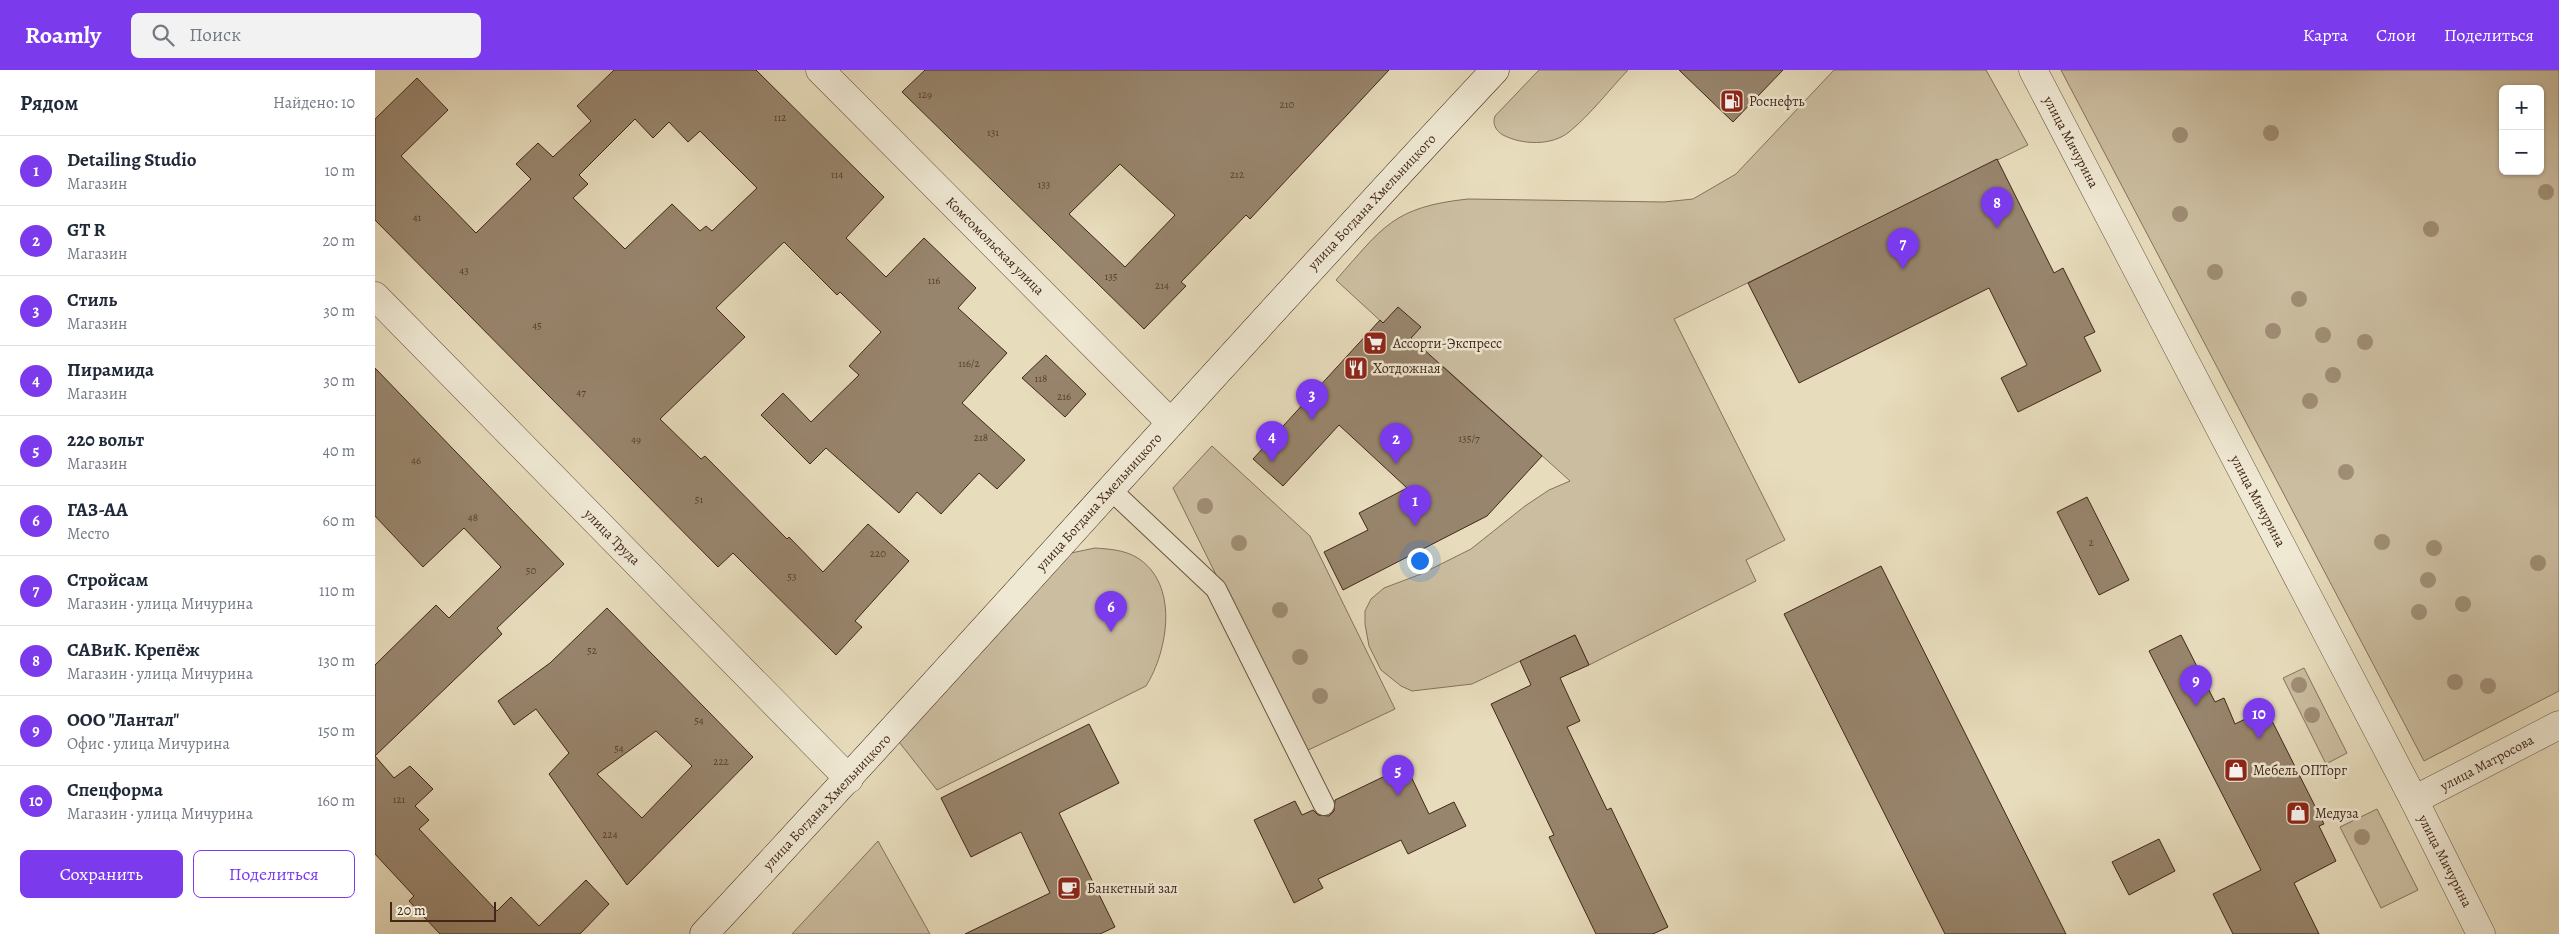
<!DOCTYPE html>
<html lang="ru">
<head>
<meta charset="utf-8">
<style>
	:root { --surface:#fff; --page:#f2f2f3; --text:#1f2937; --muted:#747a83; --line:#e0e1e3; --accent:#7c3aed }
	body { margin:0; font-family:Alegreya,serif; background:var(--page); color:var(--text) }
	.controls { position:absolute; right:15px; top:15px; display:grid; overflow:hidden; border-radius:8px; box-shadow:0 1px 4px #0004 }
	.controls button { width:45px; height:45px; display:grid; place-items:center; padding:0; border:0; border-bottom:1px solid var(--line); background:var(--surface); color:var(--text); font:25px sans-serif }
	.scale { position:absolute; left:15px; bottom:12px; width:106px; box-sizing:border-box; padding-left:5px; border:2px solid #422618; border-top:0; font-size:14px; line-height:18px; white-space:nowrap; color:#422618; -webkit-text-stroke:4px #efe8d3; paint-order:stroke }
	.you { position:absolute; left:1044px; top:490px; width:18px; height:18px; margin:-12px; border:4px solid #fff; border-radius:50%; background:#1a73e8; box-shadow:0 0 0 8px #1a73e833 }
	.badge { display:grid; place-items:center; width:32px; height:32px; border-radius:50%; background:var(--accent); color:#fff; font-size:16px; font-weight:700 }
	.pin { position:absolute; translate:-50% -41px; filter:drop-shadow(0 1px 2px #0008) }
	.pin::after { content:''; position:absolute; top:26px; width:18px; height:15px; background:inherit; clip-path:polygon(0 0,100% 0,50% 100%) }
	.list { margin:0; padding:0; list-style:none }
	h2 { display:flex; justify-content:space-between; align-items:center; height:65px; margin:0; padding:0 20px; font-size:21px }
	h2 small { font-size:16px; font-weight:400; color:var(--muted) }
	.list li { display:grid; grid-template-columns:32px 1fr auto; gap:15px; align-items:center; box-sizing:border-box; height:70px; padding:0 20px; border-top:1px solid var(--line) }
	.list b { display:block; font-size:19px; white-space:nowrap }
	.list p { margin:0; font-size:16px; white-space:nowrap; color:var(--muted) }
	.list em { font-size:16px; font-style:normal; color:var(--muted) }
	.actions { display:flex; gap:10px; padding:15px 20px }
	.actions a { flex:1; padding:11px 0; border:1px solid var(--accent); border-radius:8px; text-align:center; font-size:18px; color:var(--accent) }
	.actions .main { background:var(--accent); color:#fff }
	.icon { flex:none; width:28px; height:28px; fill:none; stroke:currentColor; stroke-width:2; stroke-linecap:round; stroke-linejoin:round }
	.map { position:relative; flex:none; width:2184px; height:864px; overflow:hidden }
	header { display:flex; align-items:center; gap:30px; box-sizing:border-box; height:70px; padding:0 25px; background:var(--accent); color:#fff }
	header strong { font-size:24px }
	nav { display:flex; gap:28px; margin-inline-start:auto; font-size:18px }
	.search { width:350px; height:45px; background:var(--page); display:flex; align-items:center; gap:12px; box-sizing:border-box; padding:0 18px; border-radius:8px; color:var(--muted); font-size:19px }
	main { display:flex }
	aside { flex:1; background:var(--surface) }
	.map>svg:first-child { display:block }
	.green { fill:#cbbda0; stroke:#86725c; fill-rule:evenodd }
	.building { fill:#98856d; stroke:#422618; fill-rule:evenodd }
	.lines { fill:none; stroke-linecap:round; stroke-linejoin:round }
	.service-casing { stroke:#6b5441; stroke-width:22 }
	.minor-casing { stroke:#6b5441; stroke-width:29 }
	.tertiary-casing { stroke:#6b5441; stroke-width:29 }
	.secondary-casing { stroke:#422618; stroke-width:29 }
	.service { stroke:#efe8d3; stroke-width:20 }
	.minor { stroke:#efe8d3; stroke-width:28 }
	.tertiary { stroke:#efe8d3; stroke-width:28 }
	.secondary { stroke:#efe8d3; stroke-width:28 }
	.tree { fill:#9f8d74 }
	.labels { text-anchor:middle; dominant-baseline:central; stroke-width:5; stroke-linejoin:round; paint-order:stroke }
	.number-label { font-size:11px; fill:#583e2d }
	.poi-label { font-size:14px; fill:#422618; stroke:#efe8d3; text-anchor:start }
	.street-label { font-size:14px; fill:#422618; stroke:#efe8d3 }
</style>
</head>
<body>
<header>
<strong>Roamly</strong>
<div class="search"><svg class="icon" aria-label="search" viewBox="0 0 24 24"><circle cx="10" cy="10" r="6"/><path d="M15 15l6 6"/></svg>Поиск</div>
<nav><a>Карта</a><a>Слои</a><a>Поделиться</a></nav>
</header>
<main>
<aside>
<h2>Рядом<small>Найдено: 10</small></h2>
<ul class="list">
<li><span class="badge">1</span><div><b>Detailing Studio</b><p>Магазин</p></div><em>10 m</em></li>
<li><span class="badge">2</span><div><b>GT R</b><p>Магазин</p></div><em>20 m</em></li>
<li><span class="badge">3</span><div><b>Стиль</b><p>Магазин</p></div><em>30 m</em></li>
<li><span class="badge">4</span><div><b>Пирамида</b><p>Магазин</p></div><em>30 m</em></li>
<li><span class="badge">5</span><div><b>220 вольт</b><p>Магазин</p></div><em>40 m</em></li>
<li><span class="badge">6</span><div><b>ГАЗ-АА</b><p>Место</p></div><em>60 m</em></li>
<li><span class="badge">7</span><div><b>Стройсам</b><p>Магазин · улица Мичурина</p></div><em>110 m</em></li>
<li><span class="badge">8</span><div><b>САВиК. Крепёж</b><p>Магазин · улица Мичурина</p></div><em>130 m</em></li>
<li><span class="badge">9</span><div><b>ООО &quot;Лантал&quot;</b><p>Офис · улица Мичурина</p></div><em>150 m</em></li>
<li><span class="badge">10</span><div><b>Спецформа</b><p>Магазин · улица Мичурина</p></div><em>160 m</em></li>
</ul>
<div class="actions"><a class="main">Сохранить</a><a>Поделиться</a></div>
</aside>
<div class="map">
<svg width="2184" height="864" viewBox="0 0 2184 864">
	<rect width="100%" height="100%" fill="#e7dcbc"/>
	<filter id="stains"><feTurbulence type="fractalNoise" baseFrequency=".004" numOctaves="4"/><feColorMatrix values="0 0 0 0 .2 0 0 0 0 .09 0 0 0 0 .02 0 0 0 .5 -.17"/></filter>
	<radialGradient id="worn" r=".72"><stop offset=".6" stop-color="#630" stop-opacity="0"/><stop offset="1" stop-color="#630" stop-opacity=".3"/></radialGradient>
	<g class="green">
		<path d="M1164,0H1253C1234,20 1216,44 1194,62C1177,76 1147,75 1128,65C1121,61 1117,54 1120,46Z"/>
		<path d="M1459,0H1611L1653,75L1299,249L1410,470L1371,490L1381,511L1214,595L1200,565L1097,614L1037,621L1026,616L1006,600L994,576L990,554V541L996,529L1009,518L1046,504L1096,479L1150,436L1174,420L1195,411L1070,298L1035,278L961,210C1008,157 1018,137 1093,129L1289,132L1318,129L1361,104Z"/>
		<path d="M1686,0H2184V621L2049,691ZM2128,19H2165V101H2128Z"/>
		<polygon points="837,376 935,466 1020,639 929,682 798,418"/>
		<path d="M720,478C734,479 749,480 761,487C805,513 793,581 771,616L562,720L524,672L696,483Z"/>
		<polygon points="1929,598 1972,683 1951,694 1908,608"/>
		<polygon points="2002,739 2043,820 2006,838 1965,757"/>
		<polygon points="503,771 555,864 417,864"/>
	</g>
	<g class="building">
		<path d="M239,0H381L509,127L471,168L511,207L549,168L601,218L583,238L632,283L587,333L650,390L622,419L604,403L566,444L542,422L524,443L451,378L435,394L386,345L408,323L436,352L484,305L474,296L506,262L465,222L462,225L409,172L341,238L370,267L285,349L326,389L330,386L412,469L414,467L448,502L493,454L534,491L480,551L487,557L461,585L358,483L343,497L0,150V49L42,8L73,40L26,86L101,163L156,109L141,94L163,73L178,87L216,51L202,36ZM260,49L278,68L294,52L313,72L325,61L382,118L337,161L331,156L325,161L297,134L250,179L198,128L213,114L204,105Z"/>
		<path d="M550,0H1014L875,149L871,145L806,212L811,216L769,259L527,22ZM745,94L800,145L750,197L694,144Z"/>
		<polygon points="1304,0 1408,0 1358,52"/>
		<polygon points="1622,89 1679,203 1688,198 1720,262 1709,267 1726,301 1643,342 1626,308 1652,295 1614,218 1424,313 1373,213"/>
		<polygon points="1023,237 1046,257 1036,268 1167,386 1112,446 968,520 949,482 993,460 984,443 1032,418 964,355 908,416 878,389 1005,250 1008,253"/>
		<polygon points="671,285 711,324 690,347 647,308"/>
		<polygon points="0,298 189,494 122,558 127,564 0,686 0,595 61,535 74,548 126,497 89,458 48,497 0,446"/>
		<polygon points="1712,427 1754,510 1724,525 1682,442"/>
		<polygon points="1506,496 1691,864 1570,864 1409,544"/>
		<path d="M232,538L378,687L252,815L174,704L194,683L161,639L139,655L123,631L175,593ZM281,661L317,696L267,748L222,704Z"/>
		<polygon points="1200,565 1214,595 1185,608 1205,651 1192,657 1232,740 1236,738 1293,857 1278,864 1221,864 1174,767 1179,765 1116,634 1156,615 1145,591"/>
		<polygon points="1806,565 1840,632 1849,628 1860,654 1891,639 1949,754 1944,756 1961,791 1919,813 1944,864 1858,864 1838,824 1886,800 1774,581"/>
		<polygon points="714,654 744,713 684,743 740,857 725,864 590,864 675,823 646,762 596,787 566,728"/>
		<polygon points="0,686 19,708 35,696 58,719 40,736 54,750 44,759 122,841 136,827 164,856 211,810 234,834 205,864 65,864 34,831 39,826 0,784"/>
		<polygon points="1031,696 1054,744 1079,732 1091,756 1033,784 1026,770 943,809 948,818 919,833 879,750 920,731 927,745 938,740 943,745 954,746 959,741 960,730"/>
		<polygon points="1784,769 1800,801 1754,825 1737,792"/>
	</g>
	<g class="lines">
		<g class="service-casing">
			<polyline id="service" points="735,419 841,519 949,735"/>
		</g>
		<g class="minor-casing">
			<g id="minor">
				<polyline points="445,0 795,352"/>
				<polyline points="0,226 474,709"/>
				<polyline points="2039,730 2184,655"/>
			</g>
		</g>
		<g class="tertiary-casing">
			<polyline id="tertiary" points="1658,0 2039,730 2106,864"/>
		</g>
		<g class="secondary-casing">
			<path id="secondary" d="M329,864C595,579 853,285 1120,0"/>
		</g>
		<use href="#service" class="service"/>
		<use href="#minor" class="minor"/>
		<use href="#tertiary" class="tertiary"/>
		<use href="#secondary" class="secondary"/>
	</g>
	<g class="tree">
		<circle cx="1896" cy="63" r="8"/>
		<circle cx="1805" cy="65" r="8"/>
		<circle cx="2171" cy="122" r="8"/>
		<circle cx="1805" cy="144" r="8"/>
		<circle cx="2056" cy="159" r="8"/>
		<circle cx="1840" cy="202" r="8"/>
		<circle cx="1924" cy="229" r="8"/>
		<circle cx="1898" cy="261" r="8"/>
		<circle cx="1948" cy="265" r="8"/>
		<circle cx="1990" cy="272" r="8"/>
		<circle cx="1958" cy="305" r="8"/>
		<circle cx="1935" cy="331" r="8"/>
		<circle cx="1971" cy="402" r="8"/>
		<circle cx="830" cy="436" r="8"/>
		<circle cx="2007" cy="472" r="8"/>
		<circle cx="864" cy="473" r="8"/>
		<circle cx="2059" cy="478" r="8"/>
		<circle cx="2163" cy="493" r="8"/>
		<circle cx="2053" cy="510" r="8"/>
		<circle cx="2088" cy="534" r="8"/>
		<circle cx="905" cy="540" r="8"/>
		<circle cx="2044" cy="542" r="8"/>
		<circle cx="925" cy="587" r="8"/>
		<circle cx="2080" cy="612" r="8"/>
		<circle cx="1924" cy="615" r="8"/>
		<circle cx="2113" cy="616" r="8"/>
		<circle cx="945" cy="626" r="8"/>
		<circle cx="1937" cy="645" r="8"/>
		<circle cx="1987" cy="767" r="8"/>
	</g>
	<defs>
		<g id="fuel-square" transform="scale(1.25)"><rect x="-9" y="-9" width="18" height="18" rx="4" fill="#8f2418" stroke="#efe8d3"/><path d="M-5.5-6h7V0h2V4h1.3V-2.5L3-4.5l.8-.8L6-3V5H2.5V1h-1V6h-7ZM-4.2-4.7v3.2H.2V-4.7Z" fill="#fff"/></g>
		<g id="supermarket-square" transform="scale(1.25)"><rect x="-9" y="-9" width="18" height="18" rx="4" fill="#8f2418" stroke="#efe8d3"/><path d="M-6-5.5h2.5l.6 2H6L4.5 2H-2.5L-4.4-4H-6ZM-1.5 3.2a1.3 1.3 0 1 0 .1 0ZM3 3.2a1.3 1.3 0 1 0 .1 0Z" fill="#fff"/></g>
		<g id="restaurant-square" transform="scale(1.25)"><rect x="-9" y="-9" width="18" height="18" rx="4" fill="#8f2418" stroke="#efe8d3"/><path d="M-5-6h1v4h1v-4h1v4h1v-4h1v5L-1.5 .5V6h-2V.5L-5-1ZM5-6V6H3V1.5H1.5Q1.5-4 5-6Z" fill="#fff"/></g>
		<g id="shop-square" transform="scale(1.25)"><rect x="-9" y="-9" width="18" height="18" rx="4" fill="#8f2418" stroke="#efe8d3"/><path d="M-5-2.5h2.3a2.7 3.5 0 0 1 5.4 0H5L5.5 6h-11ZM-1.5-2.5h3a1.5 2.3 0 0 0-3 0Z" fill="#fff"/></g>
		<g id="cafe-square" transform="scale(1.25)"><rect x="-9" y="-9" width="18" height="18" rx="4" fill="#8f2418" stroke="#efe8d3"/><path d="M-5.5-4.5H6V0H3Q3 3.5 0 3.5H-2.5Q-5.5 3.5-5.5 0ZM3-3.2v2h1.7v-2ZM-6 4.5H4V6H-6Z" fill="#fff"/></g>
	</defs>
	<g fill-rule="evenodd">
		<use href="#fuel-square" x="1357" y="31"/>
		<use href="#supermarket-square" x="1000" y="273"/>
		<use href="#restaurant-square" x="981" y="298"/>
		<use href="#shop-square" x="1861" y="700"/>
		<use href="#shop-square" x="1923" y="743"/>
		<use href="#cafe-square" x="694" y="818"/>
	</g>
	<g class="labels">
		<g class="number-label">
			<text x="550" y="24">129</text>
			<text x="912" y="34">210</text>
			<text x="405" y="47">112</text>
			<text x="618" y="62">131</text>
			<text x="462" y="104">114</text>
			<text x="862" y="104">212</text>
			<text x="669" y="114">133</text>
			<text x="42" y="147">41</text>
			<text x="89" y="200">43</text>
			<text x="736" y="206">135</text>
			<text x="559" y="210">116</text>
			<text x="787" y="215">214</text>
			<text x="162" y="255">45</text>
			<text x="594" y="293">116/2</text>
			<text x="666" y="308">118</text>
			<text x="206" y="322">47</text>
			<text x="689" y="326">216</text>
			<text x="606" y="367">218</text>
			<text x="1094" y="368">135/7</text>
			<text x="261" y="369">49</text>
			<text x="41" y="390">46</text>
			<text x="324" y="429">51</text>
			<text x="98" y="447">48</text>
			<text x="1716" y="472">2</text>
			<text x="503" y="483">220</text>
			<text x="156" y="500">50</text>
			<text x="417" y="506">53</text>
			<text x="217" y="580">52</text>
			<text x="324" y="650">54</text>
			<text x="244" y="678">54</text>
			<text x="346" y="691">222</text>
			<text x="24" y="729">121</text>
			<text x="235" y="764">224</text>
		</g>
		<g class="poi-label">
			<text x="1374" y="31">Роснефть</text>
			<text x="1018" y="273">Ассорти-Экспресс</text>
			<text x="998" y="298">Хотдожная</text>
			<text x="1878" y="700">Мебель ОПТорг</text>
			<text x="1940" y="743">Медуза</text>
			<text x="712" y="818">Банкетный зал</text>
		</g>
		<g class="street-label">
			<text transform="translate(1696 72) rotate(62)">улица Мичурина</text>
			<text transform="translate(997 132) rotate(-47)">улица Богдана Хмельницкого</text>
			<text transform="translate(620 176) rotate(45)">Комсомольская улица</text>
			<text transform="translate(1883 431) rotate(62)">улица Мичурина</text>
			<text transform="translate(724 432) rotate(-48)">улица Богдана Хмельницкого</text>
			<text transform="translate(237 467) rotate(45)">улица Труда</text>
			<text transform="translate(2112 693) rotate(-28)">улица Матросова</text>
			<text transform="translate(452 732) rotate(-47)">улица Богдана Хмельницкого</text>
			<text transform="translate(2070 791) rotate(63)">улица Мичурина</text>
		</g>
	</g>
	<rect width="100%" height="100%" filter="url(#stains)"/>
	<rect width="100%" height="100%" fill="url(#worn)"/>
</svg>
<div class="controls">
<button>+</button>
<button>−</button>
</div>
<div class="scale">20 m</div>
<div class="you"></div>
<div class="pin badge" style="left:1040px;top:456px">1</div>
<div class="pin badge" style="left:1021px;top:394px">2</div>
<div class="pin badge" style="left:937px;top:350px">3</div>
<div class="pin badge" style="left:897px;top:392px">4</div>
<div class="pin badge" style="left:1023px;top:726px">5</div>
<div class="pin badge" style="left:736px;top:562px">6</div>
<div class="pin badge" style="left:1528px;top:199px">7</div>
<div class="pin badge" style="left:1622px;top:158px">8</div>
<div class="pin badge" style="left:1821px;top:636px">9</div>
<div class="pin badge" style="left:1884px;top:669px">10</div>
</div>
</main>
</body>
</html>
